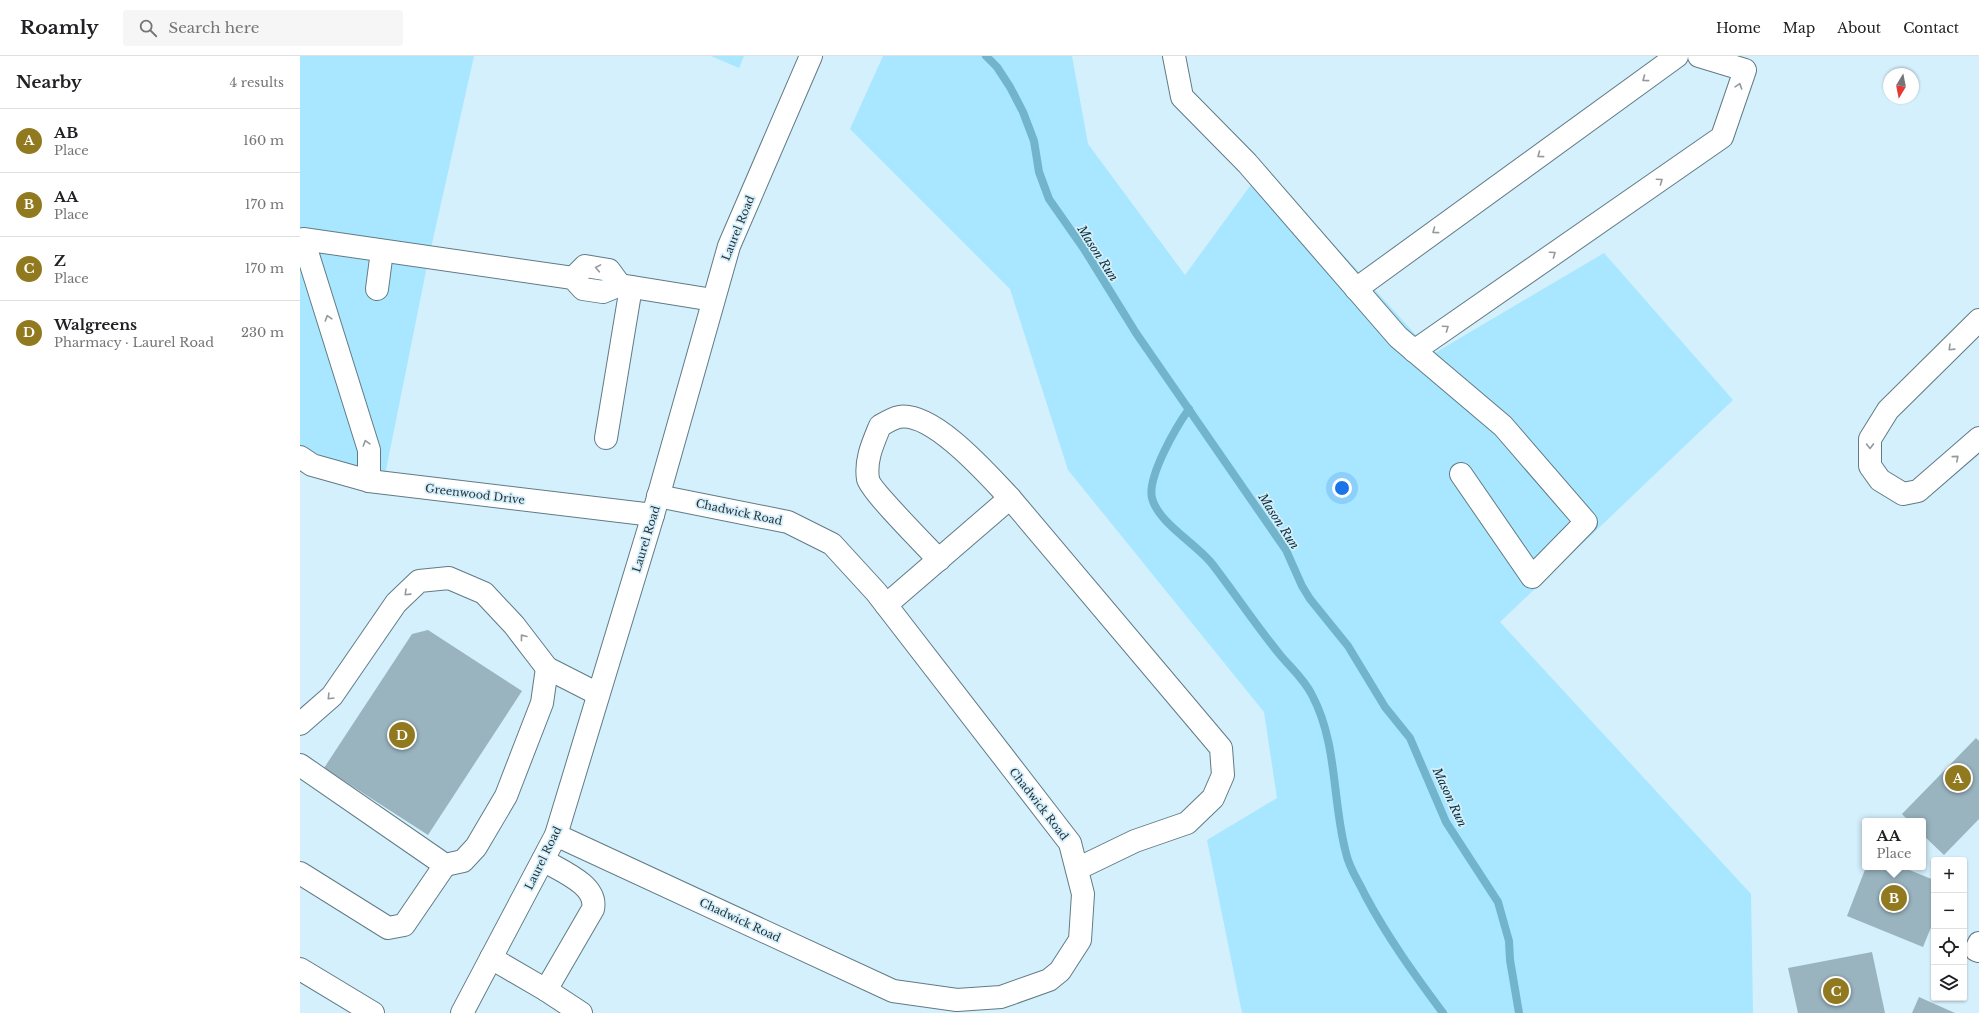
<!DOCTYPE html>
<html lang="en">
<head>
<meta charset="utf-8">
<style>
	:root { --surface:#fff; --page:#f6f6f6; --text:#202124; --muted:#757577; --line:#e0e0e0; --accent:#91791f }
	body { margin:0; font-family:"Libre Baskerville",serif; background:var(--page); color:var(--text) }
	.controls { position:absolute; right:12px; bottom:12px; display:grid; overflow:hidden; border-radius:4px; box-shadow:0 1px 3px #0004 }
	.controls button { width:36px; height:36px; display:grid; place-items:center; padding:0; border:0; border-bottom:1px solid var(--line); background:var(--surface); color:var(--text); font:20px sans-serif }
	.compass { position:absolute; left:1583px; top:12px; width:36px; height:36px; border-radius:50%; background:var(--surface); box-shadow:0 1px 3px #0004; rotate:190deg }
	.you { position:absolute; left:1042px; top:432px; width:14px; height:14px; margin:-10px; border:3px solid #fff; border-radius:50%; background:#1a73e8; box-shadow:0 0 0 6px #1a73e833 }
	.badge { display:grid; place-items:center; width:26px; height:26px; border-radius:50%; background:var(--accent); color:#fff; font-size:13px; font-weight:700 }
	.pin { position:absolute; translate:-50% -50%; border:2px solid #fff; box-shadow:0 1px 4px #0006 }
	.popup { position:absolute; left:1562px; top:762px; width:64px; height:52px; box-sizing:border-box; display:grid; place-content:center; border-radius:4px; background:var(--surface); filter:drop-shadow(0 1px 3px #0005); font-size:13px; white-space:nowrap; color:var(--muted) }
	.popup b { font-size:15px; color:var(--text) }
	.popup::after { content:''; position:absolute; left:50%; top:100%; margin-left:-8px; border:8px solid transparent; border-top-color:var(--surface) }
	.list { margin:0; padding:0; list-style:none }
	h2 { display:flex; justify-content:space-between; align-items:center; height:52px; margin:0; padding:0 16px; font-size:17px }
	h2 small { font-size:13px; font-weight:400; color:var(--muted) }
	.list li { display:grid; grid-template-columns:26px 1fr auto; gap:12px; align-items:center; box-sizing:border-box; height:64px; padding:0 16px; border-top:1px solid var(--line) }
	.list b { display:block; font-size:15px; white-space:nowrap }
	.list p { margin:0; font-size:13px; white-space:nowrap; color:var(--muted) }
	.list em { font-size:13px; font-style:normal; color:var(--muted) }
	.icon { flex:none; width:22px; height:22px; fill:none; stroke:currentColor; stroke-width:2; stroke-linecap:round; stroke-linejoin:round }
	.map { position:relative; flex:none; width:1679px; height:957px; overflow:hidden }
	header { display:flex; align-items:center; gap:24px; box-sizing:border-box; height:56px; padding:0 20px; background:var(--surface); border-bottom:1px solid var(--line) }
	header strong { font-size:19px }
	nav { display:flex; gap:22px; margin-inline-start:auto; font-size:14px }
	.search { width:280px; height:36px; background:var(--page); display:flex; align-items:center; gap:10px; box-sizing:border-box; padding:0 14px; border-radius:4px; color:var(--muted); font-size:15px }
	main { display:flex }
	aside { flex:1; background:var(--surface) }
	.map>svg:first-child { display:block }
	.green { fill:#a8e7ff }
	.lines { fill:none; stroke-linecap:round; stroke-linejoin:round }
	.stream { stroke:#71b4cc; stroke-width:8 }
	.building { fill:#99b4bf }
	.minor-casing { stroke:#617b85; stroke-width:24 }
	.major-casing { stroke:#617b85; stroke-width:24 }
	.minor { stroke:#fff; stroke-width:22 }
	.major { stroke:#fff; stroke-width:22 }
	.oneway { stroke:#94999b }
	.labels { text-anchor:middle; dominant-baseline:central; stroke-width:3.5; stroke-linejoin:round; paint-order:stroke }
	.street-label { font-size:11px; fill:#283337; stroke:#d4f0fc }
	.water-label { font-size:12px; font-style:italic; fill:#0e2e39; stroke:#d4f0fc }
</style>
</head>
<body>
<header>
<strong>Roamly</strong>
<div class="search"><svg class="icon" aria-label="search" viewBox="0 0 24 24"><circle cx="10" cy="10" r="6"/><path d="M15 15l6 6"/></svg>Search here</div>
<nav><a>Home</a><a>Map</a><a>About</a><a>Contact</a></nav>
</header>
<main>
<aside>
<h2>Nearby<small>4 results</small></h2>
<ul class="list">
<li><span class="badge">A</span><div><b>AB</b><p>Place</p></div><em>160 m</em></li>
<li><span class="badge">B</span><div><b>AA</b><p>Place</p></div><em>170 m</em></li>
<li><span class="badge">C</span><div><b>Z</b><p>Place</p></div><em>170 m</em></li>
<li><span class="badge">D</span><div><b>Walgreens</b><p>Pharmacy · Laurel Road</p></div><em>230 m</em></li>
</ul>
</aside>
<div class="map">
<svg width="1679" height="957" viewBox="0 0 1679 957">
	<rect width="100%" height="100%" fill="#d4f0fc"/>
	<g class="green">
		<polygon points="0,0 174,0 127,210 84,424 0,391"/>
		<polygon points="411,0 444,0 439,12"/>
		<polygon points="583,0 772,0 788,88 885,219 964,111 1133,298 1304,197 1433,344 1200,566 1451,838 1453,957 942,957 907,784 977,742 964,656 768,414 710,233 550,73"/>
	</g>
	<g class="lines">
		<g class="stream">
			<polyline points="686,0 697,11 710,31 723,56 734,85 739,116 749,143 784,193 836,277 986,494 1002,530 1010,543 1048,590 1085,651 1110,682 1146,766 1198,846 1209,885 1210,904 1219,957"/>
			<path d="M889,353C876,371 847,421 852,442C858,467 897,488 913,509C936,539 957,571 981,600C992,613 1004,623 1012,639C1038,688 1032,745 1046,797C1049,812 1059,826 1065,839C1088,882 1114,918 1143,957"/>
		</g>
	</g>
	<g class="building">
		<polygon points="128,574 222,635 128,779 24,712 112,578"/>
		<polygon points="1676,682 1679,685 1679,763 1644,799 1623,779 1623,765 1609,765 1602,758"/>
		<polygon points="1566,811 1602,811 1634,824 1634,864 1623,891 1547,860"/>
		<polygon points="1572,896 1585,957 1498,957 1488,912"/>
		<polygon points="1619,941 1655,957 1612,957"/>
	</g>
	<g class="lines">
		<g class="minor-casing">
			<g id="minor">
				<polyline points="874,0 882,41 947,107 1098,281 1203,370 1286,466 1232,521 1161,418"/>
				<polyline points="273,222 285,210 309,214 320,229"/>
				<polyline points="77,233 82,195"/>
				<polyline points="1056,233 1377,0"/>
				<polyline points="1679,264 1588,354 1570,383 1570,410 1580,424 1603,438 1618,435 1679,382"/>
				<polyline points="1114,295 1422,81 1445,14 1399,0"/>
				<polyline points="306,382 331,231"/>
				<polyline points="0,401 12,409 69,425 353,459"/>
				<polyline points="69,425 69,394 3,183 273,222 283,233 303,236 320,229 413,244"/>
				<path d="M639,504C628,492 570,434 568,423C565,404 573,387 580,370C585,367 593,362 599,361C633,355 689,420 710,442"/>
				<polyline points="586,549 710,442 921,692 923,719 913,742 887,767 835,785 777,813"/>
				<polyline points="0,668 32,640 96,547 119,525 149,522 184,537 214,569 247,612 298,638"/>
				<polyline points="0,709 145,809 163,805 176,791 206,740 242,647 247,612"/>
				<polyline points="256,779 593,935 657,944 701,941 749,924 760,915 780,884 783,838 770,787 576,536 532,488 488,466 358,440"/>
				<path d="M243,804C261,815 298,829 293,853L246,934L281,957"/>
				<polyline points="0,817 88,872 104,869 145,809"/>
				<polyline points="1679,887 1676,894 1679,895"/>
				<polyline points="191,902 246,934"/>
				<polyline points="0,913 73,957"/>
			</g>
		</g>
		<g class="major-casing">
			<polyline id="major" points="162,957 256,779 353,459 429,190 511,0"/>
		</g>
		<use href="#minor" class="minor"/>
		<use href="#major" class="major"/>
	</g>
	<defs><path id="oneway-chevron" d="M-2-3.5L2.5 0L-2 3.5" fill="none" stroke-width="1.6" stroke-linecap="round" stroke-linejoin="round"/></defs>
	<g class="oneway">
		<use href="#oneway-chevron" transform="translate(1345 23) rotate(144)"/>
		<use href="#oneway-chevron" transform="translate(1439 30) rotate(-72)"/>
		<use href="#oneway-chevron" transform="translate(1240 99) rotate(144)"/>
		<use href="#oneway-chevron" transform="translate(1360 125) rotate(-35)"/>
		<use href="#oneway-chevron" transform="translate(1135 175) rotate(144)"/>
		<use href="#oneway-chevron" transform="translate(1253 198) rotate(-35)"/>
		<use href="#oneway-chevron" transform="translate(298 212) rotate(-170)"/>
		<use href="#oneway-chevron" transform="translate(28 262) rotate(-107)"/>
		<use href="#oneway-chevron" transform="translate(1146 272) rotate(-35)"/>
		<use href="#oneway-chevron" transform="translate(1651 292) rotate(136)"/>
		<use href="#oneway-chevron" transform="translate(66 387) rotate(-107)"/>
		<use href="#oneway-chevron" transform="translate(1570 390) rotate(89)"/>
		<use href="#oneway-chevron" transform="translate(1656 402) rotate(-41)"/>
		<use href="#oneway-chevron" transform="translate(107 537) rotate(136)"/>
		<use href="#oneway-chevron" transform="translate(223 581) rotate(-128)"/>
		<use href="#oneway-chevron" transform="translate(30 641) rotate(134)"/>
	</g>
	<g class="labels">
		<g class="street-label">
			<text transform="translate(438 172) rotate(-68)">Laurel Road</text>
			<text transform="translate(175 438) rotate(7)">Greenwood Drive</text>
			<text transform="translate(439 456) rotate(12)">Chadwick Road</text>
			<text transform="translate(346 483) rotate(-73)">Laurel Road</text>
			<text transform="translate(739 748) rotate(52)">Chadwick Road</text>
			<text transform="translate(243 802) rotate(-64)">Laurel Road</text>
			<text transform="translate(440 864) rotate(25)">Chadwick Road</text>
		</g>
		<g class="water-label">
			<text transform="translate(798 197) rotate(57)">Mason Run</text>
			<text transform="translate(979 465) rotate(57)">Mason Run</text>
			<text transform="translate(1150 741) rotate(65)">Mason Run</text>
		</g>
	</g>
</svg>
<div class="controls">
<button>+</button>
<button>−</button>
<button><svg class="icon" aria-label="locate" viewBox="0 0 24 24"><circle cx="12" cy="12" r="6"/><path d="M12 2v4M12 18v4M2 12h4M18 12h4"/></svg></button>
<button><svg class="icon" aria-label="layers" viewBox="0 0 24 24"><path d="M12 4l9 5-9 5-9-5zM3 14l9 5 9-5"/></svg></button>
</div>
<svg class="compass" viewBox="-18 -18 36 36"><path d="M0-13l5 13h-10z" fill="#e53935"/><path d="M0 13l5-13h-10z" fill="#757577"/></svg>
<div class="you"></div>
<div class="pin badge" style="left:1658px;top:722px">A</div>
<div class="pin badge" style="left:1594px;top:842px">B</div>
<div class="popup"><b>AA</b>Place</div>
<div class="pin badge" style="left:1536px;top:935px">C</div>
<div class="pin badge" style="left:102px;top:679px">D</div>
</div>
</main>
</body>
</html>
